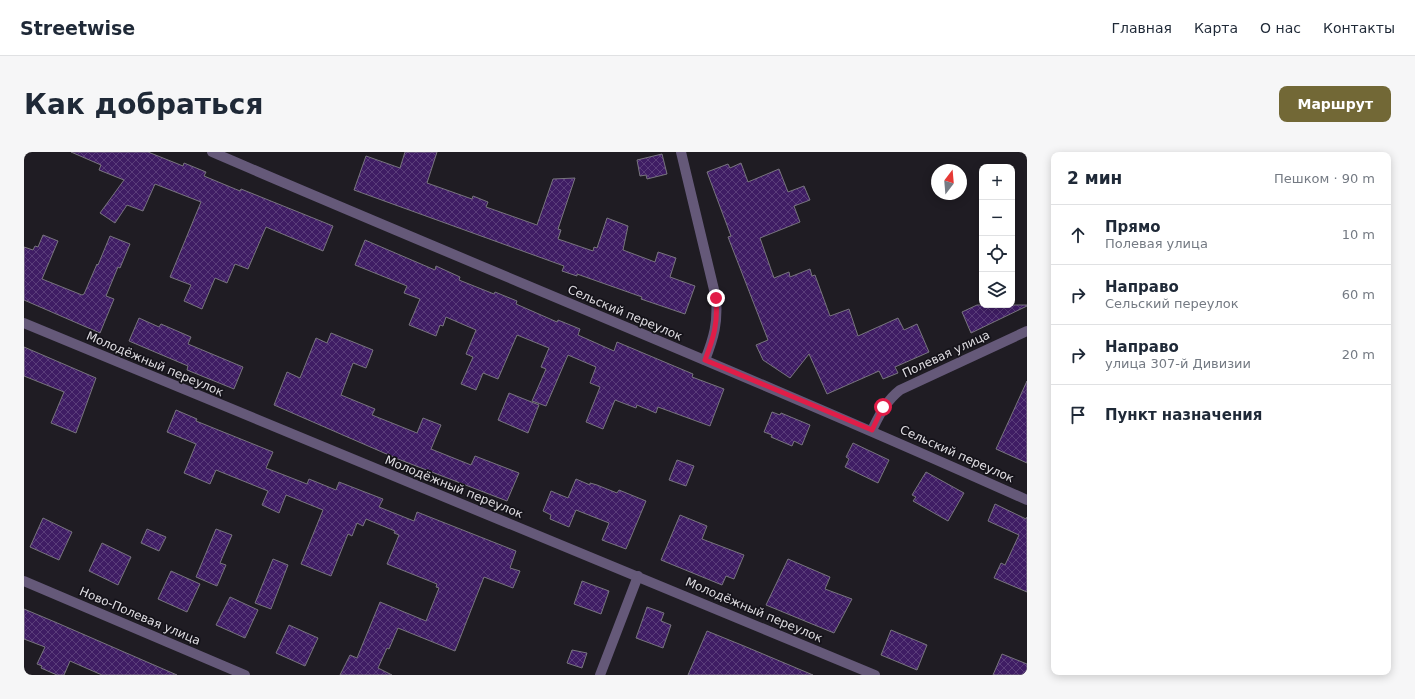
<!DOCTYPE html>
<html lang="ru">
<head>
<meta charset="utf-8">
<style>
	:root { --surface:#fff; --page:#f6f6f7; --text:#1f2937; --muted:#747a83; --line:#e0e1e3; --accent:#726836 }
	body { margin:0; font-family:"DejaVu Sans",sans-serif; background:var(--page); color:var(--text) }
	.controls { position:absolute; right:12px; top:12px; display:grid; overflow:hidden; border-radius:8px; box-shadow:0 2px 10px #0003 }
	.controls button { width:36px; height:36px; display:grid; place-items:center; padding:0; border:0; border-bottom:1px solid var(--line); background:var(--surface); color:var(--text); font:20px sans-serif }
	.compass { position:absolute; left:907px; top:12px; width:36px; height:36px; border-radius:50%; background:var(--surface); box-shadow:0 2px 10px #0003; rotate:16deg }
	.stop { position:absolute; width:12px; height:12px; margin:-9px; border:3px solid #e11d48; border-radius:50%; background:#fff }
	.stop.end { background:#e11d48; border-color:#fff; box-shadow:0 1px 4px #0008 }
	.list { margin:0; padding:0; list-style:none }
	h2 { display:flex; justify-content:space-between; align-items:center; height:52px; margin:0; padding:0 16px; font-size:17px }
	h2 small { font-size:13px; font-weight:400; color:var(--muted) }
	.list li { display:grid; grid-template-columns:26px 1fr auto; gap:12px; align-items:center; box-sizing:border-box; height:60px; padding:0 16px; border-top:1px solid var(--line) }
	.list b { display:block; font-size:15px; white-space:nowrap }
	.list p { margin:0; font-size:13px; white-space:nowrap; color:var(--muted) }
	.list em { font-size:13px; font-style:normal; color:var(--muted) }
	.icon { flex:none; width:22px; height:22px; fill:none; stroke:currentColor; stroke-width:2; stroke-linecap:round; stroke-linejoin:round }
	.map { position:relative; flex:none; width:1003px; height:523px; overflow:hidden; border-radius:8px }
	header { display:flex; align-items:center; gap:24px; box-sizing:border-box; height:56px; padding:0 20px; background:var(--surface); border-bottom:1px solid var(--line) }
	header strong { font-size:19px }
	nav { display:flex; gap:22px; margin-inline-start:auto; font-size:14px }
	.intro { display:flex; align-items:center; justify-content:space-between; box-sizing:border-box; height:96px; padding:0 24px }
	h1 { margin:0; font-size:28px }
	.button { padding:10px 18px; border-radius:8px; background:var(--accent); color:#fff; font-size:14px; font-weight:700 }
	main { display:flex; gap:24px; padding:0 24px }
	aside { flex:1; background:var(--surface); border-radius:8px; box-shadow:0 2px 10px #0003 }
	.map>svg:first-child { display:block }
	.building { fill:url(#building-cross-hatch); stroke:#78757e }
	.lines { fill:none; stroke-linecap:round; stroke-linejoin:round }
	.minor { stroke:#655979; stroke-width:10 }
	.route { stroke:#e11d48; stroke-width:5 }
	.labels { text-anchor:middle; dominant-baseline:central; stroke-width:3.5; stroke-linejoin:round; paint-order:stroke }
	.street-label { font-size:12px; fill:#e0dee3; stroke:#15131a }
</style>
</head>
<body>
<header>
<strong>Streetwise</strong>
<nav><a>Главная</a><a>Карта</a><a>О нас</a><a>Контакты</a></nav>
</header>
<div class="intro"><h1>Как добраться</h1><a class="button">Маршрут</a></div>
<main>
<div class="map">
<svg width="1003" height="523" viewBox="0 0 1003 523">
	<defs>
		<pattern id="building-cross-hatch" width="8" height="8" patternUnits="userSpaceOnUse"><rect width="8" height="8" fill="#3f1d64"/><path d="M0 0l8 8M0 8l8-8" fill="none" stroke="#5a3d7a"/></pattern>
	</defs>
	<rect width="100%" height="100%" fill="#1f1c23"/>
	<g class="building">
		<polygon points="47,0 124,0 159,14 160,11 182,20 180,24 216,39 217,37 309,74 299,99 242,75 224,117 211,112 203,131 191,126 178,157 160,149 167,133 146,125 177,50 131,32 119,59 103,53 91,71 76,61 100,28 75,18 77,13"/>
		<polygon points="381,0 413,0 403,31 448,47 449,44 464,50 462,55 513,73 529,27 551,26 534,77 537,78 534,87 569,99 570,95 573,96 583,66 604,74 599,98 631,110 634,100 652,106 646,125 671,134 661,162 617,147 618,145 553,122 553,124 538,119 540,114 330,38 342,4 376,16"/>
		<polygon points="638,2 643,22 623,27 622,23 616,24 613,8"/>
		<polygon points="717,11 724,30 755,17 764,40 780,34 786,48 770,54 776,70 736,86 750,126 765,120 766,125 786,117 788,124 791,123 806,164 825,157 834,184 874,166 880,178 893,172 905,200 871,215 874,221 859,227 855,219 803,242 785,202 766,226 739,208 732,193 744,188 704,85 707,84 683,20 704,12 706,16"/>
		<polygon points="19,83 34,89 18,127 58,143 60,142 73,112 74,113 86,84 106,92 96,116 94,115 82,144 90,147 76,181 0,148 0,95 9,98 11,94 14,95"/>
		<polygon points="341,88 411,118 412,114 436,125 435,128 470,142 471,140 493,149 492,152 533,170 534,168 556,177 554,183 590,199 593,190 669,222 668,225 700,237 686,274 634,255 632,261 613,253 612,256 591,248 579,277 562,270 576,235 566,231 572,215 544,203 522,254 508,249 522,217 517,215 525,196 493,183 474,227 459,221 452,238 437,232 449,205 442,202 452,178 422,165 419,174 416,173 412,184 385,173 396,147 380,141 383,134 331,113"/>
		<polygon points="953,153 1003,153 1003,154 947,181 938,160"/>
		<polygon points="115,166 135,175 137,172 167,185 164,192 219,215 210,237 163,218 164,214 105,189"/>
		<polygon points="307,181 349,198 342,216 329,211 317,243 351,257 348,263 393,281 399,266 417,273 407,297 447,313 451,304 495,321 483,349 374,307 250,253 263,220 276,226 292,186 303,191"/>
		<polygon points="0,195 72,226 52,281 27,271 40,240 0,224"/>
		<polygon points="1003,229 1003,311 972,297"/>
		<polygon points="485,241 515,253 504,281 474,268"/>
		<polygon points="152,258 173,267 172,269 249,300 242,316 283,332 285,327 312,338 315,330 359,347 355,355 390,369 393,360 492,399 486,416 496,419 489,436 460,425 431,499 374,476 365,497 363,496 354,516 368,523 316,523 326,503 333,506 356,450 402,469 415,436 412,435 413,432 363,412 375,383 370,381 371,379 342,367 339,374 333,371 328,384 324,382 307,424 277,412 299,358 262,343 255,361 238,353 244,339 192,318 186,332 160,321 172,292 143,280"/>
		<polygon points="748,260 756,263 757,261 786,273 778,293 770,289 768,294 747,285 748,283 740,280"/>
		<polygon points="829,291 865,308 854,331 821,315 825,307 822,305"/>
		<polygon points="653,308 670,314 662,334 645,328"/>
		<polygon points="902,320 940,341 924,369 889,349 892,345 888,343"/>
		<polygon points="552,327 566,333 566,331 573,333 593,341 595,338 622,349 602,397 578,388 585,371 552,358 545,375 526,367 527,363 519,359 527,339 544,346"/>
		<polygon points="971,352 1002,367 1003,365 1003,440 970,426 977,411 981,413 995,383 964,369"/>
		<polygon points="656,363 683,374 678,387 720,403 710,427 702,424 698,433 637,408"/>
		<polygon points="19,366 48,380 35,408 6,395"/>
		<polygon points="123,377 142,385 135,399 117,391"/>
		<polygon points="192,377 208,383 196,411 202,413 193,434 172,425"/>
		<polygon points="78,391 107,405 94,433 65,419"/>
		<polygon points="249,407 264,413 247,457 231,451"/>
		<polygon points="764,407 806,425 801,437 828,447 810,481 742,453"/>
		<polygon points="147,419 176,432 163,460 134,447"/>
		<polygon points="558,429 585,439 577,462 550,452"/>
		<polygon points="206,445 234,458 221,486 192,473"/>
		<polygon points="623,455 640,461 637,469 647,473 639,496 612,486"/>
		<polygon points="0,457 31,470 153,523 78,523 46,509 40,523 33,523 17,516 18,514 13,512 21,495 0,487"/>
		<polygon points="265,473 294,486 281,514 252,501"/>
		<polygon points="867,478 903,493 893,518 857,503"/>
		<polygon points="683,479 720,494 789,523 664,523"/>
		<polygon points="548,498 563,501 558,516 543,511"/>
		<polygon points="978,502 1003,512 1003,523 969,523"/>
	</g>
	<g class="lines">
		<g class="minor">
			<path d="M188,0C460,117 733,227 1003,348"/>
			<path d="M657,0L692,146C694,171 690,185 681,208"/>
			<polyline points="0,171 851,523"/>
			<path d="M848,278C856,262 862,249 876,238L1003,179"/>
			<polyline points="0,429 221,523"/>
			<polyline points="576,523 614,424"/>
		</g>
	</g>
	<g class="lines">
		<path class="route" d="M692,146C694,171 690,185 681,208L848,278L859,255"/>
	</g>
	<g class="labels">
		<g class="street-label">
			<text transform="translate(601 161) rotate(23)">Сельский переулок</text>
			<text transform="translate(922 202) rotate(-25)">Полевая улица</text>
			<text transform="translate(131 212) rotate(23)">Молодёжный переулок</text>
			<text transform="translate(933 302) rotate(24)">Сельский переулок</text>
			<text transform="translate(430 335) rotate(22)">Молодёжный переулок</text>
			<text transform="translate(730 458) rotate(23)">Молодёжный переулок</text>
			<text transform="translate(116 464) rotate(23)">Ново-Полевая улица</text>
		</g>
	</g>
</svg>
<div class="controls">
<button>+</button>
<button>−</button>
<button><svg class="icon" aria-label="locate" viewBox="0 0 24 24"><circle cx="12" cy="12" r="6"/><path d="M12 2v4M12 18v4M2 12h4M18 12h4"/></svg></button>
<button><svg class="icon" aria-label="layers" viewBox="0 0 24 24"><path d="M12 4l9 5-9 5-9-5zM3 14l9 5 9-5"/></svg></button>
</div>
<svg class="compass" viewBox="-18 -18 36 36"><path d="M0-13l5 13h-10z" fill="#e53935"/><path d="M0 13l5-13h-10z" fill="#747a83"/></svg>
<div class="stop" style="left:859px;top:255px"></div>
<div class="stop end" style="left:692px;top:146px"></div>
</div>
<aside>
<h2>2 мин<small>Пешком · 90 m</small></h2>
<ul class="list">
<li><svg class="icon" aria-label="ahead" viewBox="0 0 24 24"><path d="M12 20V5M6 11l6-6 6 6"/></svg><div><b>Прямо</b><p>Полевая улица</p></div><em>10 m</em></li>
<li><svg class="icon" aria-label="right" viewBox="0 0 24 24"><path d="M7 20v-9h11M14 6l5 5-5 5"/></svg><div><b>Направо</b><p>Сельский переулок</p></div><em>60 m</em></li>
<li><svg class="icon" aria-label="right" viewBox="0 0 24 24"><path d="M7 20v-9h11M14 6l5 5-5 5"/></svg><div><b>Направо</b><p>улица 307-й Дивизии</p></div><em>20 m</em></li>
<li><svg class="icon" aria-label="arrive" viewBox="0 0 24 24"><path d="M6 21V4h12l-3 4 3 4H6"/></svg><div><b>Пункт назначения</b></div></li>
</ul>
</aside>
</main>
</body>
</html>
